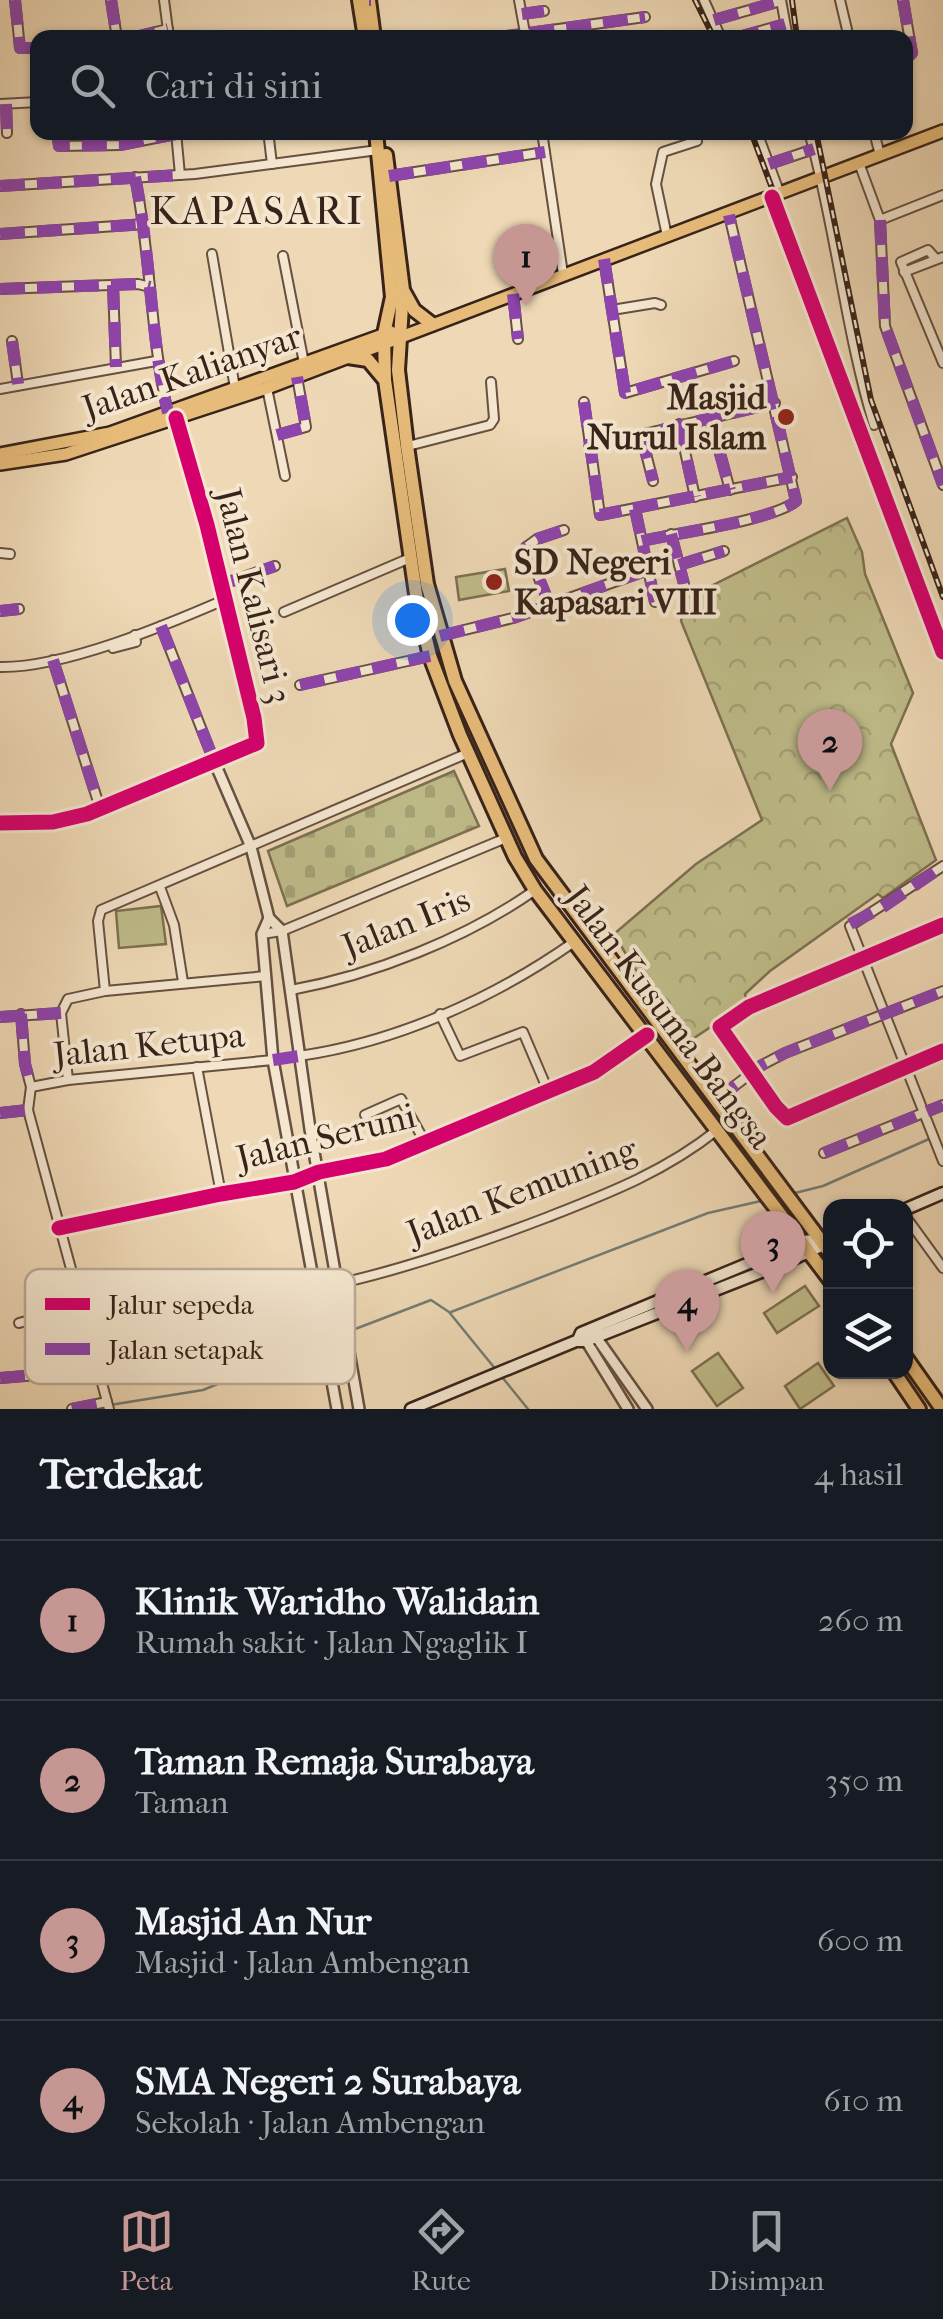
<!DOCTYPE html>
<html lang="id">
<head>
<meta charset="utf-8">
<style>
	:root { --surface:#171b24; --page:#242831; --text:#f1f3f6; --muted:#9ea1a6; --line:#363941; --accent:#c59692 }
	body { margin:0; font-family:"IM FELL French Canon",serif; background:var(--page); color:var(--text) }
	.controls { position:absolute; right:30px; bottom:30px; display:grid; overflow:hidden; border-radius:20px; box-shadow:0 2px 8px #0004 }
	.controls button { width:90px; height:90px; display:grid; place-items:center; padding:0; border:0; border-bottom:2px solid var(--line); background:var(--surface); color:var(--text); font:50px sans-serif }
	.you { position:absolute; left:412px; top:620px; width:35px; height:35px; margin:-25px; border:8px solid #fff; border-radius:50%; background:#1a73e8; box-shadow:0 0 0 15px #1a73e833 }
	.badge { display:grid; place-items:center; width:65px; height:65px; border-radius:50%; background:var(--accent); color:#111; font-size:32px; font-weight:700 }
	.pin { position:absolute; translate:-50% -82px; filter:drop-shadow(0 2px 5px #0008) }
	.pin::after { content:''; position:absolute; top:52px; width:35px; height:30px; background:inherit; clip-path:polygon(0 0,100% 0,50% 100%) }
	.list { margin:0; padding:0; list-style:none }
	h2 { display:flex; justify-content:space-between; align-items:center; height:130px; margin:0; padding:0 40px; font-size:42px }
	h2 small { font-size:32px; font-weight:400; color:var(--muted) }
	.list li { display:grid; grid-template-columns:65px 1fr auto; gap:30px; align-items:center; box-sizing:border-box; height:160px; padding:0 40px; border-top:2px solid var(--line) }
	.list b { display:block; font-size:38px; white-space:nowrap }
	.list p { margin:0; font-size:32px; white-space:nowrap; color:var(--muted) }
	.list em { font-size:32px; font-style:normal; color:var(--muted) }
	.icon { flex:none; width:55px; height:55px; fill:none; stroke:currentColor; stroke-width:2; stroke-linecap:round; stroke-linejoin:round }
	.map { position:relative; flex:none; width:943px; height:1409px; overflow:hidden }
	.search { position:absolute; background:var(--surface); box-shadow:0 2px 8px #0004; left:30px; right:30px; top:30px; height:110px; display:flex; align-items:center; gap:25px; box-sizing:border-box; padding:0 35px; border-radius:20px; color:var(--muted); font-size:38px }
	.sheet { height:770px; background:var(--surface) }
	nav { display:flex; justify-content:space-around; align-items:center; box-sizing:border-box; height:140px; border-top:2px solid var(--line); background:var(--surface); font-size:28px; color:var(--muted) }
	nav a { display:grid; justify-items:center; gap:5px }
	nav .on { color:var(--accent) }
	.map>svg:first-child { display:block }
	.forest { fill:url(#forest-crowns); stroke:#7c7052; stroke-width:2.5 }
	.cemetery { fill:url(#cemetery-stones); stroke:#7c7052; stroke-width:2.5 }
	.pitch { fill:#bfbc89; stroke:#7c7052; stroke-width:2.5 }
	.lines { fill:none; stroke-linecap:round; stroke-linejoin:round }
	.stream { stroke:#737d76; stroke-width:2.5 }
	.minor-casing { stroke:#665041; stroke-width:12 }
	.tertiary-casing { stroke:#665041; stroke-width:14 }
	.secondary-casing { stroke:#38231a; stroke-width:15 }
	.primary-casing { stroke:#38231a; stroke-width:16 }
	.trunk-casing { stroke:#38231a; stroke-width:18 }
	.minor { stroke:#f4e6cf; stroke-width:8 }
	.tertiary { stroke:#f4e6cf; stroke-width:9 }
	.secondary { stroke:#f4e6cf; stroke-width:10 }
	.primary { stroke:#e7bc7a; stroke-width:11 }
	.trunk { stroke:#e7bc7a; stroke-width:12 }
	.rail-casing { stroke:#38231a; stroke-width:6 }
	.rail { stroke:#f4e6cf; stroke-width:2.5; stroke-dasharray:8; stroke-linecap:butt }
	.quiet { stroke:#8e44ad; stroke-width:12; stroke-dasharray:25 12; stroke-linecap:butt }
	.cycleway-casing { stroke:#f4e6cf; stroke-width:21 }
	.cycleway { stroke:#d6006c; stroke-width:15 }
	.poi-dot { fill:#8f2418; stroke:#f4e6cf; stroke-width:4 }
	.labels { text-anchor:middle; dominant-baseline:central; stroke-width:8; stroke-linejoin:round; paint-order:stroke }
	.street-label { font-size:35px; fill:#38231a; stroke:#f4e6cf }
	.poi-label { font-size:35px; font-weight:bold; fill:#38231a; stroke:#f4e6cf; text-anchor:end }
	.quarter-label { font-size:40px; letter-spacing:2.5px; fill:#38231a; stroke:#f4e6cf }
	.key { fill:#f4e6cf; stroke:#bcac99; stroke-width:2.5 }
	.key-label { font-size:28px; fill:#38231a }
</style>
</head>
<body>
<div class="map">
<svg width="943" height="1409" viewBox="0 0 943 1409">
	<defs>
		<pattern id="forest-crowns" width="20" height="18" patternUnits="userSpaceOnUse" patternTransform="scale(2.5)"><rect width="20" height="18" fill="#bfbc89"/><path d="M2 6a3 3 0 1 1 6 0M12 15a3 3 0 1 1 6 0" fill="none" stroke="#a5a176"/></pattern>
		<pattern id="cemetery-stones" width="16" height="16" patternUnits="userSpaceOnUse" patternTransform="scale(2.5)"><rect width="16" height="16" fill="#bfbc89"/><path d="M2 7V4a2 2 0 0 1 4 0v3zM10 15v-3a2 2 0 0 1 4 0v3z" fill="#a5a176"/></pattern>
	</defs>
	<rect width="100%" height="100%" fill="#eed8b5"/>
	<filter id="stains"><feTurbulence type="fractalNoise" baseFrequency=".002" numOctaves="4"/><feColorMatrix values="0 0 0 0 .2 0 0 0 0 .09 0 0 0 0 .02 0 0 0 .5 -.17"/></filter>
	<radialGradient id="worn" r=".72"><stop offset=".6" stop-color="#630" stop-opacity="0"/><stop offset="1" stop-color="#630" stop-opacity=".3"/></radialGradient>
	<polygon class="forest" points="847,518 862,552 865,574 913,693 891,744 936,860 883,898 878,894 770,971 745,994 747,1003 691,1040 633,966 614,934 696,864 762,820 681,621 687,598"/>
	<polygon class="cemetery" points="454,771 479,826 287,906 268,851"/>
	<g class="pitch">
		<polygon points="505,569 509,591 459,600 456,577"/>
		<polygon points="161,906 166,944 119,948 116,911"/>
		<polygon points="805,1286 819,1306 777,1333 764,1313"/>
		<polygon points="718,1353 743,1388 717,1406 692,1371"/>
		<polygon points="818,1363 834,1386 800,1409 785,1386"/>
	</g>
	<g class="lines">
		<g class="stream">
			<polyline points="795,1193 823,1186 929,1139"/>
			<polyline points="451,1312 708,1213 761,1201"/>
			<polyline points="329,1339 431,1300 449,1312 497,1371"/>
			<polyline points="502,1377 528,1409"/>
			<polyline points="110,1405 203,1390 321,1342"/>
		</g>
		<g class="minor-casing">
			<g id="minor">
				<polyline points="15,0 20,48 38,48"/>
				<polyline points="111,0 117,38"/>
				<polyline points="164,0 169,38"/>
				<polyline points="519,0 525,33"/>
				<polyline points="704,0 721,38"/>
				<polyline points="781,0 788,38"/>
				<polyline points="840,0 849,38"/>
				<polyline points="903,0 912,53 906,59"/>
				<polyline points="522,14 544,11"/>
				<polyline points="714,20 781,1"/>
				<polyline points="131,38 168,29"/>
				<polyline points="493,38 645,17"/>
				<polyline points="735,38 785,24"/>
				<polyline points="0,104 38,102"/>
				<polyline points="6,104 7,133"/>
				<polyline points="57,132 59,146 120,145 176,134"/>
				<polyline points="176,132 180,175"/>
				<polyline points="542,132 563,274"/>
				<polyline points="757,132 780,194"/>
				<path d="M809,132C836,229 845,330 874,425"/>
				<polyline points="874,132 880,155"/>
				<polyline points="269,139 272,164"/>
				<polyline points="859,163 880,220 885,326 943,485"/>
				<polyline points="769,164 814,149"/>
				<polyline points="389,176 545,152"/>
				<path d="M135,177C151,255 150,335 168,413"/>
				<polyline points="0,186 195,174 378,150"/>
				<polyline points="772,197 943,652"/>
				<polyline points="880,220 943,195"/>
				<polyline points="0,234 145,224"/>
				<polyline points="667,236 656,184 663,152 697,141"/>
				<polyline points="212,254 235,388"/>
				<polyline points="283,256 304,363"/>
				<polyline points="604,259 625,393 734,361"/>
				<polyline points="936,259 928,250 901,262 943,363"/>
				<polyline points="904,272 943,257"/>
				<polyline points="113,285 116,367"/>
				<polyline points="0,289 138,284 150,287"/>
				<polyline points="513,294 518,339"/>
				<polyline points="612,310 655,303 661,305"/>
				<polyline points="12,341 18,384"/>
				<polyline points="267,388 285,476"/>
				<polyline points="0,389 156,361"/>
				<polyline points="584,402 600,515 792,477"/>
				<polyline points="710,417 730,490"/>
				<polyline points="679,424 695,497"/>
				<polyline points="641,434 653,481"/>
				<polyline points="277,435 306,427 297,377"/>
				<polyline points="408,446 490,425 494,419 491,382"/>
				<polyline points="589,447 775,403"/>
				<polyline points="635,509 655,602"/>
				<polyline points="671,534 684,584"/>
				<path d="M642,541C676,533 774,520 796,501L729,215"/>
				<polyline points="0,553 10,554"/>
				<polyline points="679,565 724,551"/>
				<polyline points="220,585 275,566"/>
				<polyline points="549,603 526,547 537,539 564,530"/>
				<polyline points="0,611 19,609"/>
				<polyline points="284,612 410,558"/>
				<polyline points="161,626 214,761"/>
				<polyline points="440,636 513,618 648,570"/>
				<polyline points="113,648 136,642 135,635"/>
				<polyline points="53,660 100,808"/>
				<path d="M0,667C64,668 164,626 224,600"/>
				<polyline points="300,685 430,656"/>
				<polyline points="943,866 850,926 943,1161"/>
				<polyline points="160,887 174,925 183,982"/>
				<polyline points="943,925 749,1007 720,1027 776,1107 787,1118 943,1051"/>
				<polyline points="262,934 282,931 506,838"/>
				<path d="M291,990C373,975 467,938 535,890"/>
				<polyline points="105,991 266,976"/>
				<polyline points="21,1014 25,1064 31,1087 28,1110 109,1409"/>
				<polyline points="440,1014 460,1056 523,1032 549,1093"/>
				<polyline points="0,1017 61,1013"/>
				<path d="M299,1056C397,1042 494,998 574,942"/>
				<polyline points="197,1067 221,1194"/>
				<polyline points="68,1080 61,1013 68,999 105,991 98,921 101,910 468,753"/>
				<polyline points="31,1087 68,1080 273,1060"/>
				<polyline points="716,1100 762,1065 785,1053 943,991"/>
				<polyline points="0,1113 28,1110"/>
				<polyline points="365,1115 401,1099 426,1144"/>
				<polyline points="824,1153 943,1105"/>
				<polyline points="906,1217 943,1268"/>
				<polyline points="59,1228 221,1194 294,1182 319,1172 386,1159 594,1072 647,1035"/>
				<path d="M337,1284C409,1268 480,1243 548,1217C609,1193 666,1171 717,1130"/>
				<polyline points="19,1323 81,1306"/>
				<polyline points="90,1337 202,1311 313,1291"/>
				<polyline points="0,1378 100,1370"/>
				<polyline points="72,1409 107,1402"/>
			</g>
		</g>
		<g class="tertiary-casing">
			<g id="tertiary">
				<polyline points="214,761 251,847 269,918 282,931 310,1129 359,1409"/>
				<polyline points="0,823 53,822 87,814 257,743 254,718 207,525 176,418"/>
				<polyline points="269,918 262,934 273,1060 337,1409"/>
				<polyline points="594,1334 647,1409"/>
				<polyline points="585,1339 628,1409"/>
			</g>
		</g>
		<g class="secondary-casing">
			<g id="secondary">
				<polyline points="906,1209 943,1193"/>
				<polyline points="578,1340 581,1333 802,1241 814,1240 824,1244"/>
				<polyline points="411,1409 576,1341 586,1341 789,1261 830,1242"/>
			</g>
		</g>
		<g class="primary-casing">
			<g id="primary">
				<polyline points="0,454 110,433 391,332"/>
				<polyline points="0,464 66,454 267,388 943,131"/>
			</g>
		</g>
		<g class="trunk-casing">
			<g id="trunk">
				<polyline points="359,0 365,38"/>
				<polyline points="369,0 374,38"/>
				<polyline points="376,132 392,297 384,334 385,380 417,601 430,656 460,735 515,857 535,890 830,1280"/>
				<polyline points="386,155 403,290 398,370 407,446 427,584 455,681 536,859 830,1253"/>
				<polyline points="404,292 414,310 432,324"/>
				<polyline points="348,357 368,360 383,378"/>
				<polyline points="906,1358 942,1409"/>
				<polyline points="894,1372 919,1409"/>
			</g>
		</g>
		<use href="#minor" class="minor"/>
		<use href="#tertiary" class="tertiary"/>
		<use href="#secondary" class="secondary"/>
		<use href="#primary" class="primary"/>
		<use href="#trunk" class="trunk"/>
		<g class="rail-casing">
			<g id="rail">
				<polyline points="695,0 714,38"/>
				<polyline points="792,0 797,38"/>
				<polyline points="751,132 943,645"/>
				<polyline points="816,132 871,400 943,597"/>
			</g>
		</g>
		<use href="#rail" class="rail"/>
		<g class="quiet">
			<polyline points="15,0 20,48 38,48"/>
			<polyline points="111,0 117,38"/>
			<polyline points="369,0 371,0"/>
			<polyline points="903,0 912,53 906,59"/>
			<polyline points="522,14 544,11"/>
			<polyline points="714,20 781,1"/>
			<polyline points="131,38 168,29"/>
			<polyline points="493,38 645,17"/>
			<polyline points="735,38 785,24"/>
			<polyline points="6,104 7,133"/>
			<polyline points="57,132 59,146 120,145 176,134"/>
			<polyline points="769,164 814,149"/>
			<polyline points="389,176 545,152"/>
			<path d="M135,177C151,255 150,335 168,413"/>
			<polyline points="0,186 180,175"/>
			<polyline points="880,220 885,326 943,485"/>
			<polyline points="0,234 145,224"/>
			<polyline points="604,259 625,393 734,361"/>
			<polyline points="113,285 116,367"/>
			<polyline points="0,289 138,284 150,287"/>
			<polyline points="513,294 518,339"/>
			<polyline points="12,341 18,384"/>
			<polyline points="584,402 600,515 792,477"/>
			<polyline points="710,417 730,490"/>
			<polyline points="679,424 695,497"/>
			<polyline points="641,434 653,481"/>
			<polyline points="277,435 306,427 297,377"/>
			<polyline points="589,447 775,403"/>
			<polyline points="635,509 655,602"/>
			<polyline points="671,534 684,584"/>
			<path d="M642,541C676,533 774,520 796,501L729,215"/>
			<polyline points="679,565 724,551"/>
			<polyline points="220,585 275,566"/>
			<polyline points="549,603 526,547 537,539 564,530"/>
			<polyline points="0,611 19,609"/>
			<polyline points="161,626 214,761"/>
			<polyline points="440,636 513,618 648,570"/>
			<polyline points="53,660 100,808"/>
			<polyline points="300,685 430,656"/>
			<polyline points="850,924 883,907 943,866"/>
			<polyline points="21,1014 25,1064 31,1087"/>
			<polyline points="0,1017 61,1013"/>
			<polyline points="273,1060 299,1056"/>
			<polyline points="716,1100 762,1065 785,1053 943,991"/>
			<polyline points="0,1113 28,1110"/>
			<polyline points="824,1153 943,1105"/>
			<polyline points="0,1378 100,1370"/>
			<polyline points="72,1409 107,1402"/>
		</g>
		<g class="cycleway-casing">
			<g id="cycleway">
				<polyline points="772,197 943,652"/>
				<polyline points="0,823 53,822 87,814 257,743 254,718 207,525 176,418"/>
				<polyline points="943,925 749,1007 720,1027 776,1107 787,1118 943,1051"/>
				<polyline points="59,1228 221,1194 294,1182 319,1172 386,1159 594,1072 647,1035"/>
			</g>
		</g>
		<use href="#cycleway" class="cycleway"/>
	</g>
	<g class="poi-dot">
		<circle cx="786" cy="417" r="10"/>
		<circle cx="494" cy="582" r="10"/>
	</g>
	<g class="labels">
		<g class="street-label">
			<text transform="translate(192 372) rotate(-19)">Jalan Kalianyar</text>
			<text transform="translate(254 596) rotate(76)">Jalan Kalisari 3</text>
			<text transform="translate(406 923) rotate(-22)">Jalan Iris</text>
			<text transform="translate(669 1017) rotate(53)">Jalan Kusuma Bangsa</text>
			<text transform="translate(149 1045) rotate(-6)">Jalan Ketupa</text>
			<text transform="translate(326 1137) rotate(-14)">Jalan Seruni</text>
			<text transform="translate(522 1191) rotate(-21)">Jalan Kemuning</text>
		</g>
		<g class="poi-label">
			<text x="766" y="397">Masjid<tspan x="766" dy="40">Nurul Islam</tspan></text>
			<text x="514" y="562" text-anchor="start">SD Negeri<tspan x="514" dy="40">Kapasari VIII</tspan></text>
		</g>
		<g class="quarter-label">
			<text x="257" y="211">KAPASARI</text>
		</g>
	</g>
	<rect x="25" y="1269" width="330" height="115" rx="15" class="key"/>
	<rect x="45" y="1298" width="45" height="12" fill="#d6006c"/>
	<rect x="45" y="1343" width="45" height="12" fill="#8e44ad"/>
	<g class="key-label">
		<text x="108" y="1314">Jalur sepeda</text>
		<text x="108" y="1359">Jalan setapak</text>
	</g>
	<rect width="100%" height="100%" filter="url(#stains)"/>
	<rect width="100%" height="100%" fill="url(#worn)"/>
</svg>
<div class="controls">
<button><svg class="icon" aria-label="locate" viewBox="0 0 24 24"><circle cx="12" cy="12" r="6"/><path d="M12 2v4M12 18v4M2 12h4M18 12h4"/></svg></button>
<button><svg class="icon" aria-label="layers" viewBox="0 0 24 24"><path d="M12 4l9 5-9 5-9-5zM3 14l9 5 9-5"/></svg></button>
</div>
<div class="you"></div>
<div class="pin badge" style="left:526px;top:306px">1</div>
<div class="pin badge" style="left:830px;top:791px">2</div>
<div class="pin badge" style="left:773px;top:1293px">3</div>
<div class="pin badge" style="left:687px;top:1352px">4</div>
<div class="search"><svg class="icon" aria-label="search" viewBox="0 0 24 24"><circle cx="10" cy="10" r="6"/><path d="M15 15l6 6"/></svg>Cari di sini</div>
</div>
<section class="sheet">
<h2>Terdekat<small>4 hasil</small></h2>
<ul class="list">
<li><span class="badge">1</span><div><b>Klinik Waridho Walidain</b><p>Rumah sakit · Jalan Ngaglik I</p></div><em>260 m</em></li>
<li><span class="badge">2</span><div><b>Taman Remaja Surabaya</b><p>Taman</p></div><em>350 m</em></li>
<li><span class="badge">3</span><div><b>Masjid An Nur</b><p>Masjid · Jalan Ambengan</p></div><em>600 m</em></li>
<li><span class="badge">4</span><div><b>SMA Negeri 2 Surabaya</b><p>Sekolah · Jalan Ambengan</p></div><em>610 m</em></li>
</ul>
</section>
<nav>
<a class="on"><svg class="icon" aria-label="map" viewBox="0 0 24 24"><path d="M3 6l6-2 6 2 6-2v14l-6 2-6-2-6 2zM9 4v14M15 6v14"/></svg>Peta</a>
<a><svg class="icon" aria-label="directions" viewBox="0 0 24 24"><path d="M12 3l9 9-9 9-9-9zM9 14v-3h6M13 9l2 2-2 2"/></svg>Rute</a>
<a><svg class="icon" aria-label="saved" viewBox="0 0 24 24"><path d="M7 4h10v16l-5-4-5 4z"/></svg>Disimpan</a>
</nav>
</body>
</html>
